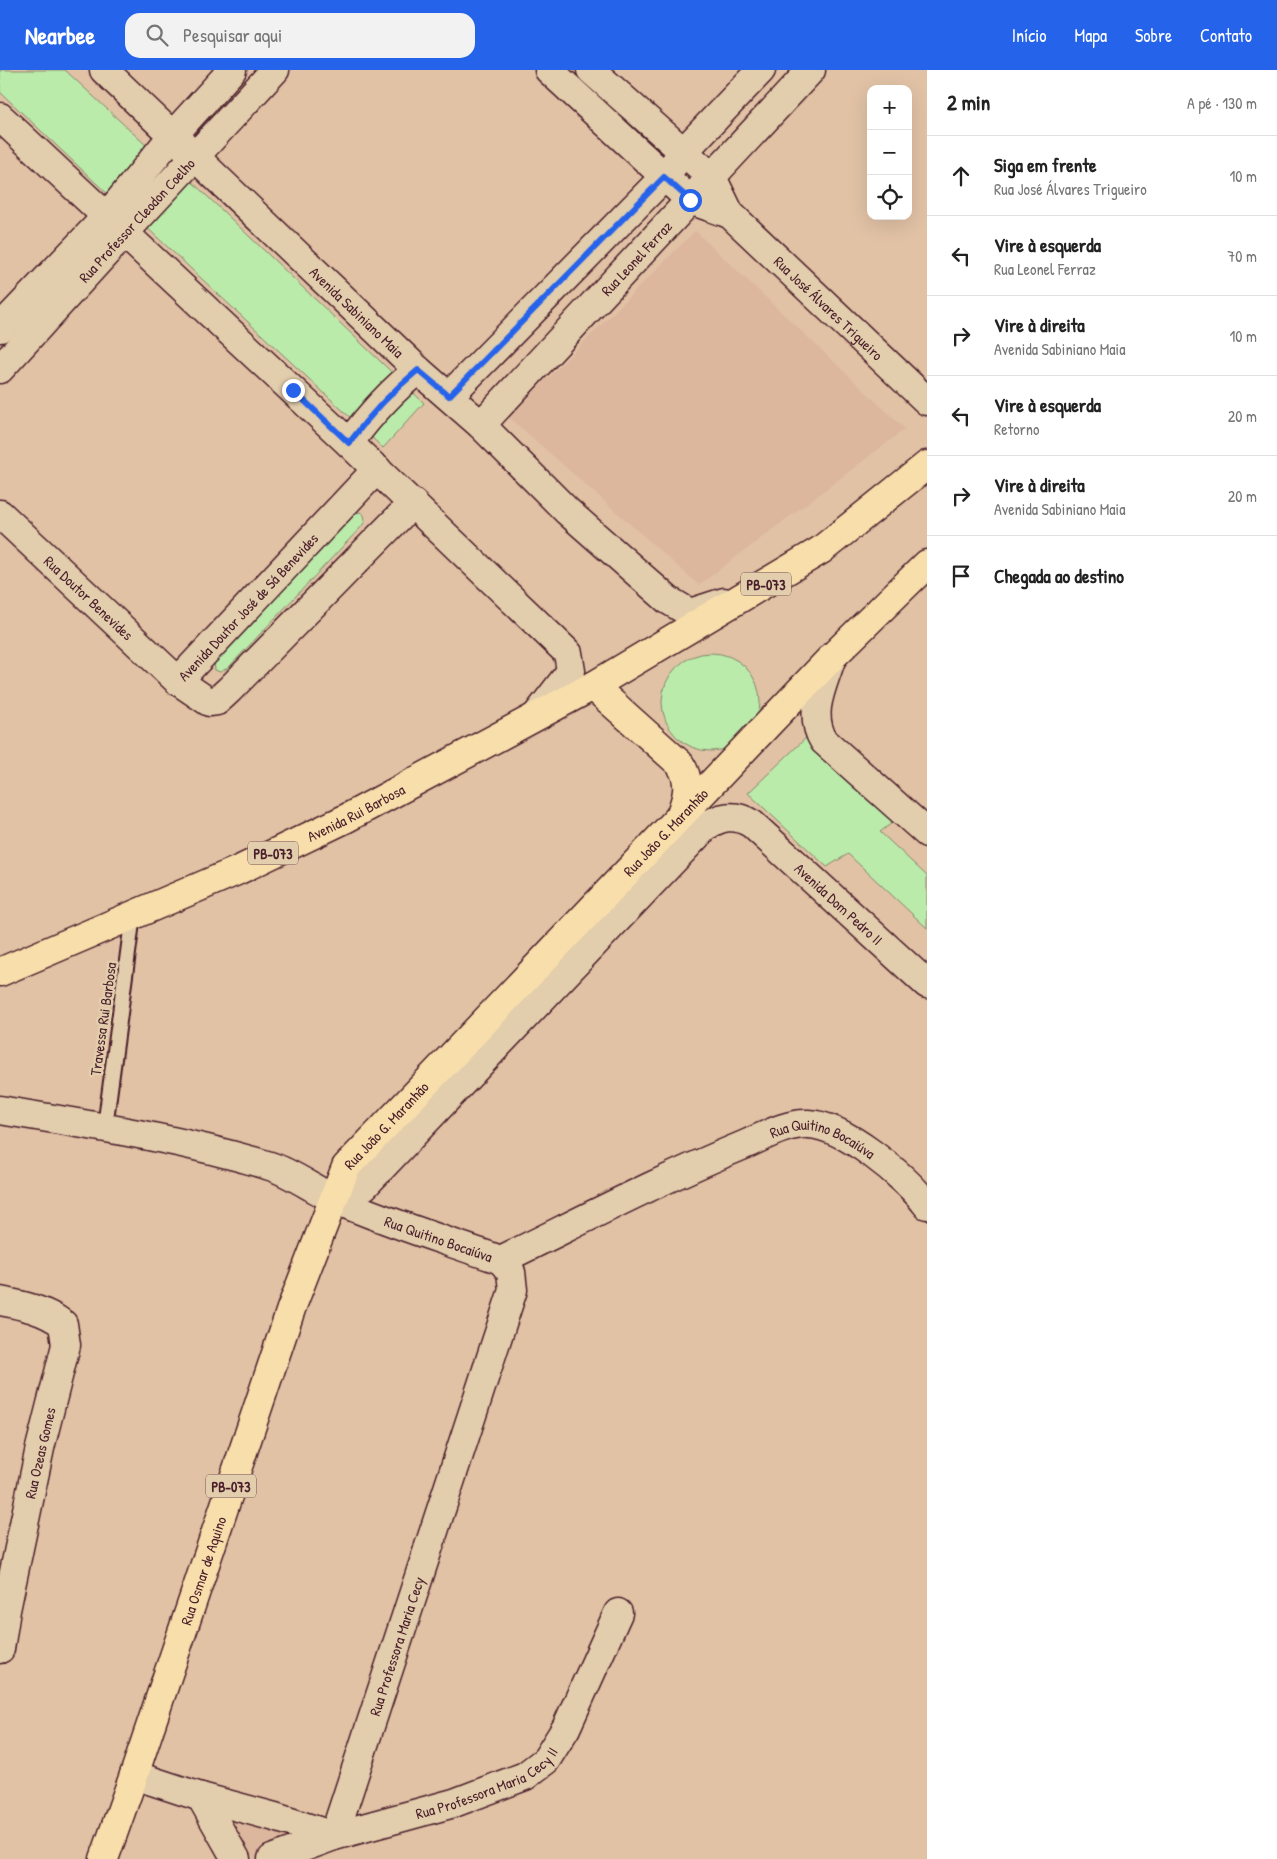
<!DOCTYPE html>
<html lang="pt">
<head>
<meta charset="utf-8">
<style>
	:root { --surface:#fff; --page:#f2f2f2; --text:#222; --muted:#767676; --line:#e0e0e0; --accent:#2563eb }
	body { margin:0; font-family:"Patrick Hand",sans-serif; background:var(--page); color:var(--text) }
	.controls { position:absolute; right:15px; top:15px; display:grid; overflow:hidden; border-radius:10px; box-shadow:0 5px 20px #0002 }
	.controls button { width:45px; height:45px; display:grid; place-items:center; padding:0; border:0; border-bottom:1px solid var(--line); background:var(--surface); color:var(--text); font:25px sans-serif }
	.stop { position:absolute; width:15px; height:15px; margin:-11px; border:4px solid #2563eb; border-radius:50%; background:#fff }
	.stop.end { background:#2563eb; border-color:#fff; box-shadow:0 1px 5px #0008 }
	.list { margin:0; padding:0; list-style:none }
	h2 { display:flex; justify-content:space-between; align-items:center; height:65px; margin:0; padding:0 20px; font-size:21px }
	h2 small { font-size:16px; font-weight:400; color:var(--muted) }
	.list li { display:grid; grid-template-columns:32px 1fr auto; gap:15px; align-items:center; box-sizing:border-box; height:80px; padding:0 20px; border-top:1px solid var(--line) }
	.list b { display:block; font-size:19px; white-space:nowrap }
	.list p { margin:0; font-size:16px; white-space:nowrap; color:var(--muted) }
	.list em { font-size:16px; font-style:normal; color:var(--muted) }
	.icon { flex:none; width:28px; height:28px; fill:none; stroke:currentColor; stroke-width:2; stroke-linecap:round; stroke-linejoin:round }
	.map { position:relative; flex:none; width:927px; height:1789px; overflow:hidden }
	header { display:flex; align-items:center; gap:30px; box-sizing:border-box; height:70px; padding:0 25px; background:var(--accent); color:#fff }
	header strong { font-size:24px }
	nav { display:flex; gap:28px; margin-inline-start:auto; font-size:18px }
	.search { width:350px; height:45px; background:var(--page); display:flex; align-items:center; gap:12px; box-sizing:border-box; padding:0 18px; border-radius:15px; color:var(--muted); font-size:19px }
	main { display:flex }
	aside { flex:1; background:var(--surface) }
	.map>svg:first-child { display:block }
	.built { fill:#dcb69d }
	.green { fill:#bbebaa; stroke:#82856a }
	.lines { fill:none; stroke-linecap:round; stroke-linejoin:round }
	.service-casing { stroke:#4a1f2b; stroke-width:18 }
	.minor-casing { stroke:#4a1f2b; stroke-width:31 }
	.tertiary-casing { stroke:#4a1f2b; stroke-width:31 }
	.secondary-casing { stroke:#4a1f2b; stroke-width:31 }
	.primary-casing { stroke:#4a1f2b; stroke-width:31 }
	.service { stroke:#e2cdac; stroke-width:14 }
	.minor { stroke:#e2cdac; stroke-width:28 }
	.tertiary { stroke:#e2cdac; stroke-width:28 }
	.secondary { stroke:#e2cdac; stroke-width:28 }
	.primary { stroke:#f8deab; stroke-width:28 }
	.route { stroke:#2563eb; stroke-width:6 }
	.labels { text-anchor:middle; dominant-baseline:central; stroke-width:5; stroke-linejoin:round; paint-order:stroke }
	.shield { fill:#e2cdac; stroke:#785352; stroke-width:1 }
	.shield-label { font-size:14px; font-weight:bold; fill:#4a1f2b }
	.street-label { font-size:15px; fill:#4a1f2b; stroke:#e2cdac }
</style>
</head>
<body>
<header>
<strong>Nearbee</strong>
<div class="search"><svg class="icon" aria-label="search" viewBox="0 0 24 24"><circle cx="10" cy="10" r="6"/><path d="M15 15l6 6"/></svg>Pesquisar aqui</div>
<nav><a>Início</a><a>Mapa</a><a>Sobre</a><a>Contato</a></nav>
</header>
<main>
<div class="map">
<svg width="927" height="1789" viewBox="0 0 927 1789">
	<rect width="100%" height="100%" fill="#e1c2a5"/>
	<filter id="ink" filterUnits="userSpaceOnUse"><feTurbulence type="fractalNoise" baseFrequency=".02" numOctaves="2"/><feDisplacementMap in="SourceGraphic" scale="10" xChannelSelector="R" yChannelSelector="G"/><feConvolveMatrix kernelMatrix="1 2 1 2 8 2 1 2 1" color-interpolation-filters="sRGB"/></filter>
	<g filter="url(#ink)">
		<g class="built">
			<polygon points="695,161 905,359 699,515 509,347"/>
			<polygon points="234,1750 295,1766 254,1788 246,1782 233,1755"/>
		</g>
		<g class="green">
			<polygon points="0,0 65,0 149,78 114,130 0,22"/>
			<polygon points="186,106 424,333 383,378 143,154"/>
			<polygon points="360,442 364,445 365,451 362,456 228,598 220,602 215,600 214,591 354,444"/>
			<circle cx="711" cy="632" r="49"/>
			<polygon points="808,666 896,750 880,762 927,806 927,858 848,784 827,797 748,723"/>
		</g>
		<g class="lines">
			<g class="service-casing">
				<polyline id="service" points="105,1057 133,845"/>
			</g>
			<g class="minor-casing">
				<g id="minor">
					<polyline points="549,0 690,130 730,144"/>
					<path id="s1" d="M591,0L712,107L730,144L927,331"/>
					<polyline points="0,258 107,146 173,65 232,0"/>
					<path id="s2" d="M0,299L124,163L275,0"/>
					<path id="s3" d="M0,444L178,611L209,632L217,631L229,620L413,433"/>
					<path id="s4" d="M178,611L377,399"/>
					<path id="s5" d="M0,1040C90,1055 182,1069 270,1096C292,1103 313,1119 334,1129C388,1153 445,1170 501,1190C581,1151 661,1109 744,1075C763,1067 786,1053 808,1054C844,1055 906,1107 927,1135"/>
					<path d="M0,1231C22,1235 45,1240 63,1254L66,1275L40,1378L6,1540L0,1579"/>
					<path id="s6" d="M134,1705L201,1727L275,1747L334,1766L513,1220L511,1202L501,1190"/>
					<polyline points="201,1727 236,1789"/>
					<path id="s7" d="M272,1789L334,1766L454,1733L525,1706L546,1690L566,1658L618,1543"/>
				</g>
			</g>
			<g class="tertiary-casing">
				<g id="tertiary">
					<path id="s8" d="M104,0L418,300L481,355L567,441L668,530L690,543L724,532"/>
					<polyline points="0,47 349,373 568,583 571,601 537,645"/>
					<polyline points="449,326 664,107 684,81 761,0"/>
					<path id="s9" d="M481,355L811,0"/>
					<path d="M349,373C369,346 392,320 418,300"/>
				</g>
			</g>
			<g class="secondary-casing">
				<g id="secondary">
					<path d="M832,587C823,615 807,644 824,671L927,763"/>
					<path id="s10" d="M334,1128L364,1116L704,758C719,746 735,743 752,754L927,914"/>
				</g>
			</g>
			<g class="primary-casing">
				<g id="primary">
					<path d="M593,616L680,694C692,712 687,728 680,746"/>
					<path id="s11" d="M0,902L239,800L345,749L593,616L821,480L927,395"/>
					<path id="s12" d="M104,1789L134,1705L291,1239L346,1097L832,587L927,494"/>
				</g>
			</g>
			<use href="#service" class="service"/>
			<use href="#minor" class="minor"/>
			<use href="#tertiary" class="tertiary"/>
			<use href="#secondary" class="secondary"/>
			<use href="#primary" class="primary"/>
		</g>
	</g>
	<g class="lines" filter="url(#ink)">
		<path class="route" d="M293,320L349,373C369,346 392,321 418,300L449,326L664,107L690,130"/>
	</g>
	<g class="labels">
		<g class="shield">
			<rect x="741" y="502.5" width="50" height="23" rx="4"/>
			<rect x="248" y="771.5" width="50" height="23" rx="4"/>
			<rect x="206" y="1404.5" width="50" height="23" rx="4"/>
		</g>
		<g class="shield-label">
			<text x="766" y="514">PB-073</text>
			<text x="273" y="783">PB-073</text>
			<text x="231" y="1416">PB-073</text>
		</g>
		<g class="street-label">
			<text stroke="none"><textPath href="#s2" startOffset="202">Rua Professor Cleodon Coelho</textPath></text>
			<text stroke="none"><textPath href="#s9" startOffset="228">Rua Leonel Ferraz</textPath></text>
			<text stroke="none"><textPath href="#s1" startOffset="339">Rua José Álvares Trigueiro</textPath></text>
			<text stroke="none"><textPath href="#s8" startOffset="350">Avenida Sabiniano Maia</textPath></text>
			<text stroke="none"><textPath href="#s3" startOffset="122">Rua Doutor Benevides</textPath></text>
			<text stroke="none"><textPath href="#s4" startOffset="102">Avenida Doutor José de Sá Benevides</textPath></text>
			<text stroke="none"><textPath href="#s11" startOffset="390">Avenida Rui Barbosa</textPath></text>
			<text stroke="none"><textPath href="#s12" startOffset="1196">Rua João G. Maranhão</textPath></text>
			<text stroke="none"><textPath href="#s10" startOffset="696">Avenida Dom Pedro II</textPath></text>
			<text transform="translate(103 949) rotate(-82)">Travessa Rui Barbosa</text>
			<text stroke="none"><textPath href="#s12" startOffset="791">Rua João G. Maranhão</textPath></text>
			<text stroke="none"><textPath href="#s5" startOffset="880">Rua Quitino Bocaiúva</textPath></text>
			<text stroke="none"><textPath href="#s5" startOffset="460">Rua Quitino Bocaiúva</textPath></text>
			<text transform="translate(40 1383) rotate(-77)">Rua Ozeas Gomes</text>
			<text stroke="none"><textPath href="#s12" startOffset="305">Rua Osmar de Aquino</textPath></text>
			<text stroke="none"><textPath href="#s6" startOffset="409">Rua Professora Maria Cecy</textPath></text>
			<text stroke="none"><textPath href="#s7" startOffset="229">Rua Professora Maria Cecy II</textPath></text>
		</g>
	</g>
</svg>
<div class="controls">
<button>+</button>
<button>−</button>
<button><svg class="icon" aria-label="locate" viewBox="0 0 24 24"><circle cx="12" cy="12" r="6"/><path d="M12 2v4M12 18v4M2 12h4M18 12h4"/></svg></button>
</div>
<div class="stop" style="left:690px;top:130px"></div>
<div class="stop end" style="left:293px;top:320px"></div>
</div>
<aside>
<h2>2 min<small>A pé · 130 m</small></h2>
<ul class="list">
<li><svg class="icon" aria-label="ahead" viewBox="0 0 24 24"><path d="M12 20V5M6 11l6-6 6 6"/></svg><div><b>Siga em frente</b><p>Rua José Álvares Trigueiro</p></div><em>10 m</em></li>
<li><svg class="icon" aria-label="left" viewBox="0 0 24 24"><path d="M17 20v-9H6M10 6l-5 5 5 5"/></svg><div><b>Vire à esquerda</b><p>Rua Leonel Ferraz</p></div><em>70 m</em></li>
<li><svg class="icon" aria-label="right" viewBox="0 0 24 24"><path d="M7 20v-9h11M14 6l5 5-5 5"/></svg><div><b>Vire à direita</b><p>Avenida Sabiniano Maia</p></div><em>10 m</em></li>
<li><svg class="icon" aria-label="left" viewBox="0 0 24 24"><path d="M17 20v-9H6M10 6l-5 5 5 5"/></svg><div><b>Vire à esquerda</b><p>Retorno</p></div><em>20 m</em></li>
<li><svg class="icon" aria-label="right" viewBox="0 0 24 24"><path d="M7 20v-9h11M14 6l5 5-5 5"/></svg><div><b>Vire à direita</b><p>Avenida Sabiniano Maia</p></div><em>20 m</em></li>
<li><svg class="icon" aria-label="arrive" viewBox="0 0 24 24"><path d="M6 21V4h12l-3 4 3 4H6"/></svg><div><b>Chegada ao destino</b></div></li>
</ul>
</aside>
</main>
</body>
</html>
